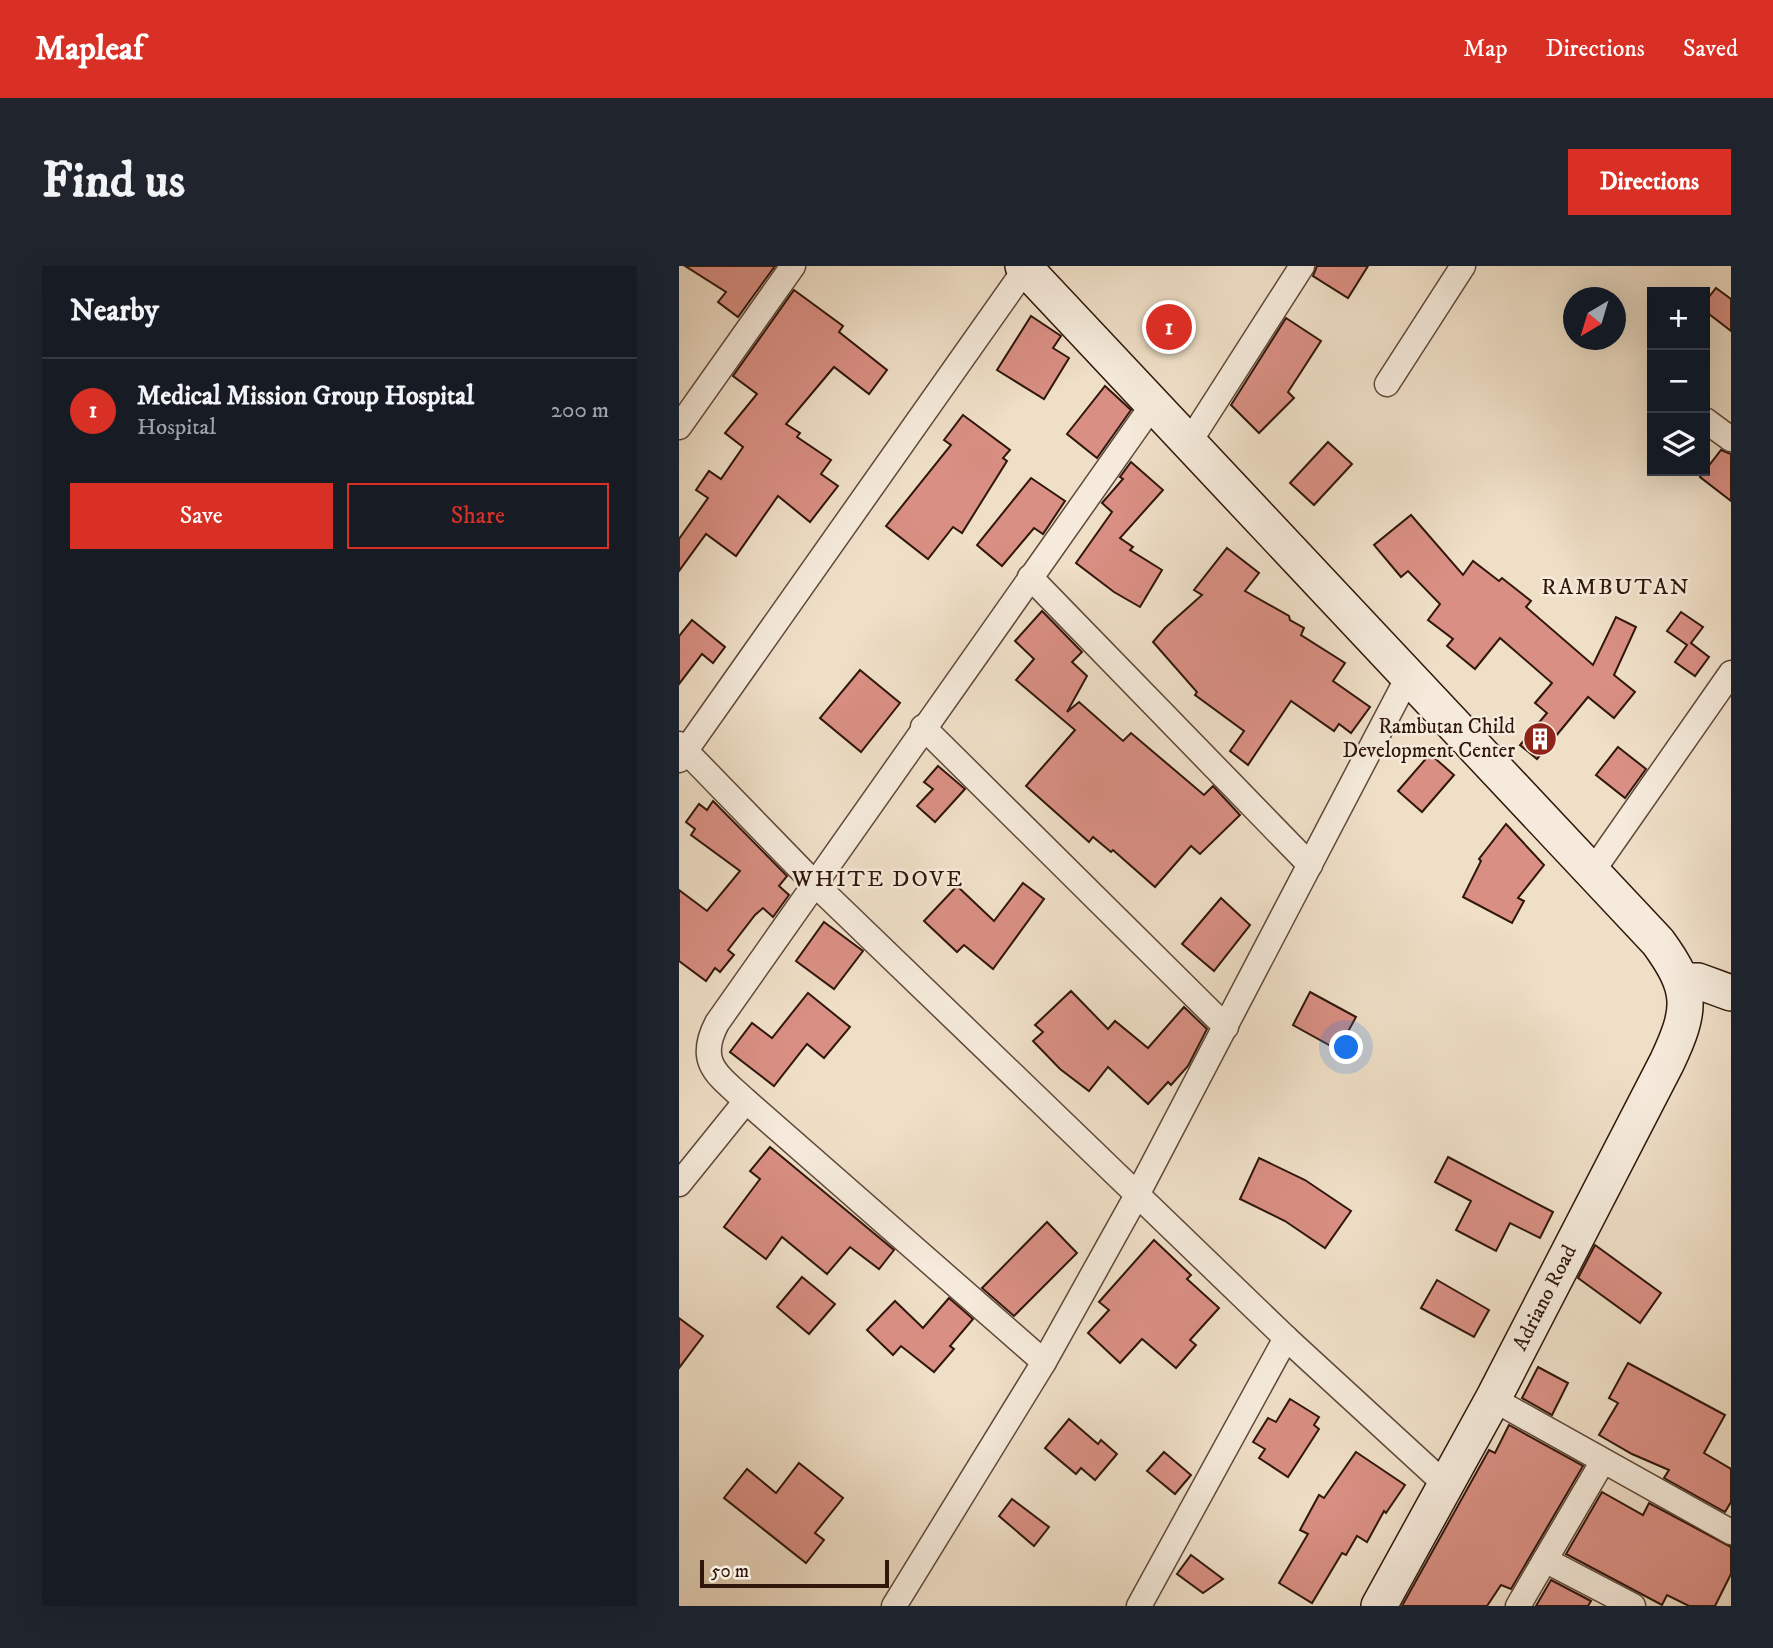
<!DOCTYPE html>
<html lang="en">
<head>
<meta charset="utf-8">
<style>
	:root { --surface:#171b24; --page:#20242c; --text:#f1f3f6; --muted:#9ea1a6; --line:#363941; --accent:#d93025 }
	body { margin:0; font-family:"IM FELL DW Pica",serif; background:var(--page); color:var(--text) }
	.controls { position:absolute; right:21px; top:21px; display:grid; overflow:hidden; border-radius:0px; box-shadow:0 7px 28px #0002 }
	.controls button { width:63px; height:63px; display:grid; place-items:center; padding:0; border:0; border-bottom:2px solid var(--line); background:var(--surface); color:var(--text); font:35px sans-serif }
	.compass { position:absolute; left:884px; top:21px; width:63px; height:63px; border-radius:50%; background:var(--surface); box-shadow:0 7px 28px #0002; rotate:218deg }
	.scale { position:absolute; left:21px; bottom:18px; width:189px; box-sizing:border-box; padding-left:7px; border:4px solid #30160b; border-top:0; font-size:19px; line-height:24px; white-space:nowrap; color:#30160b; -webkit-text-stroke:5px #f5eadb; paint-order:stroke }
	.you { position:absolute; left:668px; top:782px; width:24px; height:24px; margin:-18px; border:5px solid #fff; border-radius:50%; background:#1a73e8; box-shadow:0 0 0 10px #1a73e833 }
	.badge { display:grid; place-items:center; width:46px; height:46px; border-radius:50%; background:var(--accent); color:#fff; font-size:23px; font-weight:700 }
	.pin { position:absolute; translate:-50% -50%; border:4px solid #fff; box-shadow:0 2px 7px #0006 }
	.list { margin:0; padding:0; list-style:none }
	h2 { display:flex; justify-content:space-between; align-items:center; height:91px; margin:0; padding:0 28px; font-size:30px }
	h2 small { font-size:23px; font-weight:400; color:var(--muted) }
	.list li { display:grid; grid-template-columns:46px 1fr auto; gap:21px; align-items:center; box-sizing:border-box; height:105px; padding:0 28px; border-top:2px solid var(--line) }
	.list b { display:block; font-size:26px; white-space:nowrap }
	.list p { margin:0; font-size:23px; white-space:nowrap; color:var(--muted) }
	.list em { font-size:23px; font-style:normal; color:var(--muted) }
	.actions { display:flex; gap:14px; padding:21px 28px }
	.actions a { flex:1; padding:16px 0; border:2px solid var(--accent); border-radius:0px; text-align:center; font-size:24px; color:var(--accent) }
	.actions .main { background:var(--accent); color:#fff }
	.icon { flex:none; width:38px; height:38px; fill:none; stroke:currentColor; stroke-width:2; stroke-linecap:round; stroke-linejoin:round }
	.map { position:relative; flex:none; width:1052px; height:1340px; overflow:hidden; border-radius:0px }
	header { display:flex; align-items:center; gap:42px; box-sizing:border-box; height:98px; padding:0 35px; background:var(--accent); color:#fff }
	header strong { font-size:33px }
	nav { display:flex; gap:38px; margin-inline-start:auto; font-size:24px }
	.intro { display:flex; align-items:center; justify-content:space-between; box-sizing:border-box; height:168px; padding:0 42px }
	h1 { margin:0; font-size:49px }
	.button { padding:18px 32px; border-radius:0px; background:var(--accent); color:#fff; font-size:24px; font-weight:700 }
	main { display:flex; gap:42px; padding:0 42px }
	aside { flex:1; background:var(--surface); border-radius:0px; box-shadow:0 7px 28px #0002 }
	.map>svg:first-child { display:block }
	.building { fill:#d98f83; stroke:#30160b; stroke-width:2 }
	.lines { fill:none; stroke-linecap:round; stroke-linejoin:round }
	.street-casing { stroke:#60483a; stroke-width:27 }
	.secondary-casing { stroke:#30160b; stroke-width:38 }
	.street { stroke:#f5eadb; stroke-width:24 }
	.secondary { stroke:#f5eadb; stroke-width:35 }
	.labels { text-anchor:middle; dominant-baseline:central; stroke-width:5; stroke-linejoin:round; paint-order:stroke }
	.poi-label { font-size:21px; fill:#30160b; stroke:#f5eadb; text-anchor:end }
	.street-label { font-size:21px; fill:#30160b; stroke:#f5eadb }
	.neighbourhood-label { font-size:23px; letter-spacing:2px; fill:#30160b; stroke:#f5eadb }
</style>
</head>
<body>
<header>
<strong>Mapleaf</strong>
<nav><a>Map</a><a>Directions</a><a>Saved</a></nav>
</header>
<div class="intro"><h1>Find us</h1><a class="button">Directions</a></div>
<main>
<aside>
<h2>Nearby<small></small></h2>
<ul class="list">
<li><span class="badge">1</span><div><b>Medical Mission Group Hospital</b><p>Hospital</p></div><em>200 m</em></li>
</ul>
<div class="actions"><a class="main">Save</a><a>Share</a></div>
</aside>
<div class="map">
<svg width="1052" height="1340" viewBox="0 0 1052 1340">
	<rect width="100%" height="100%" fill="#efdfc7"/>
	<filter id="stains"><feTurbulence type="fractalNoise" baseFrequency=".00286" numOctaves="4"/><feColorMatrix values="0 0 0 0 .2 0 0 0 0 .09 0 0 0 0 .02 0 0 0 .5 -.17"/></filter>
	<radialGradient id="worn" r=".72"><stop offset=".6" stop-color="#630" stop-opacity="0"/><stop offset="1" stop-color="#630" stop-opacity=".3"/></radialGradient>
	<g class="building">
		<polygon points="6,0 96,0 59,51 39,36 47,26"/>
		<polygon points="638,0 689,0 669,32 634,10"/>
		<polygon points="1037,22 1052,33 1052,65 1026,45 1026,36"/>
		<polygon points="115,24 164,60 160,66 208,104 190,128 155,101 107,158 121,167 118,171 152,194 142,208 159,220 131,256 99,230 57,290 27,268 0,305 0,273 29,232 17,224 30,205 42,213 64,181 46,167 78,128 54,110"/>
		<polygon points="352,50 382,70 374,82 390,92 365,133 318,104"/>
		<polygon points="607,52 642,75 609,126 615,132 580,167 552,139"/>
		<polygon points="426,120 452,144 418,192 388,168"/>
		<polygon points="284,149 331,184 324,192 328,195 283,267 274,261 249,293 207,260 272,179 265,174"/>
		<polygon points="649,176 673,198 635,239 611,217"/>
		<polygon points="1042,184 1052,188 1052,235 1021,211"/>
		<polygon points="452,196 484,224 441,272 454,281 451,284 483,304 461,341 435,326 397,297 433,246 423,237 444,213 441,211"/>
		<polygon points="352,212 386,235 364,268 355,262 323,300 298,279"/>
		<polygon points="732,249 784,309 794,295 820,315 823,312 852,335 847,341 914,399 937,351 957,361 935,409 956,426 935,452 909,431 858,493 841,479 868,447 856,437 873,417 821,372 796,403 768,380 774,373 749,354 761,338 729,305 722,311 695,279"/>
		<polygon points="548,282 580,307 566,325 610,350 611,354 625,362 622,369 666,397 654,415 691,441 672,467 660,458 655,465 612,435 569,499 551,485 565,465 516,429 518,426 474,376 486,362 523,329 515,324"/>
		<polygon points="363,345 403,386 393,396 408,410 388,446 400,436 444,475 452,467 525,529 534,520 561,549 521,588 512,580 476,621 434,584 432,586 414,571 410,576 347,520 396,464 337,414 355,393 336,375"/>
		<polygon points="1002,346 1024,361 1012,377 1030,391 1016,410 996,396 1008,379 988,365"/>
		<polygon points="13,354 46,381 34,397 23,388 0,418 0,370"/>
		<polygon points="181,404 221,437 182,486 141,452"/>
		<polygon points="939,481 967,503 946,532 917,509"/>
		<polygon points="751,488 775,509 743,546 719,525"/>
		<polygon points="259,500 286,523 256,556 238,540 254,523 245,516"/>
		<polygon points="34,535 108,610 100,620 110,629 94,651 84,642 76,649 49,684 55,689 41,706 36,702 27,715 0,695 0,624 28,645 61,605 12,569 16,563 7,556 20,538 28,544"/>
		<polygon points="827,558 865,599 839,632 845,635 833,657 784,631 802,595 800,593"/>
		<polygon points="344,617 365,633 314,703 285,679 278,686 245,655 278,620 315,655"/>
		<polygon points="542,632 571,659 535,705 503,678"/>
		<polygon points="145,656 184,685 155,723 117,695"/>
		<polygon points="392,725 429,763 436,755 469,782 505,741 528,763 509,800 492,819 489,816 469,838 429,801 410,825 381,803 354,775 364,766 356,759"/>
		<polygon points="631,726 677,751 659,784 614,759"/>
		<polygon points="129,727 171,761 145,792 128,778 95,820 51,786 73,757 93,772"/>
		<polygon points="91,881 215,984 200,1003 171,981 148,1008 103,971 87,993 45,961 81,913 71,905"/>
		<polygon points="769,891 874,946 861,972 831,957 817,985 777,964 792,935 756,916"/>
		<polygon points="580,892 626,914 672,945 646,982 606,955 561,933"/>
		<polygon points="368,956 398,987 335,1050 303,1022"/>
		<polygon points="475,974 512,1009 508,1013 540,1042 511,1074 517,1079 497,1102 463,1073 441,1097 409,1067 430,1044 420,1036"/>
		<polygon points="916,979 982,1027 961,1057 899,1012"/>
		<polygon points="123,1011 156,1038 130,1068 98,1041"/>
		<polygon points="758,1014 810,1044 795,1071 742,1042"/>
		<polygon points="270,1032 294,1053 271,1080 275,1083 255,1106 222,1080 214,1089 188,1064 216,1035 244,1062"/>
		<polygon points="0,1052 24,1070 0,1102"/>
		<polygon points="949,1097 1046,1149 1025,1187 1052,1203 1052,1236 1046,1246 985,1212 990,1204 953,1188 920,1169 939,1137 930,1132"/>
		<polygon points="859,1101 889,1117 873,1149 843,1132"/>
		<polygon points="611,1133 640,1151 635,1159 640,1163 609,1211 580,1192 586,1183 574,1176 589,1152 597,1156"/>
		<polygon points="390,1153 419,1178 422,1174 438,1188 416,1214 402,1202 397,1208 366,1182"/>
		<polygon points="830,1159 904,1200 832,1323 822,1319 808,1340 723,1340 810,1184 816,1187"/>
		<polygon points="485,1186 512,1209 496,1228 468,1205"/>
		<polygon points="677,1186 726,1219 707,1247 705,1245 688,1276 678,1270 667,1289 663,1287 633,1337 600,1317 629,1268 621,1264 640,1229 645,1232"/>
		<polygon points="120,1197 164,1232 136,1267 145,1274 127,1297 45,1232 68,1203 97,1227"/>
		<polygon points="923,1226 964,1249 970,1237 1052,1281 1052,1308 1036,1340 1010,1340 988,1329 983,1339 887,1288"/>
		<polygon points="333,1233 370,1261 355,1280 320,1250"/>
		<polygon points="512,1289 544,1313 524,1327 498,1308"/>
		<polygon points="872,1314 912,1335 909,1340 857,1340"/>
	</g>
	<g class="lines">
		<g class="street-casing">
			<g id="street">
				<polyline points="708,118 784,0"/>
				<polyline points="1026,154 1052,173"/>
				<polyline points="0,161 114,0"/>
				<polyline points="511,175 623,0"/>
				<polyline points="351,311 631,599"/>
				<polyline points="244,461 547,761"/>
				<polyline points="0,478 137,619 607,1072 767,1219"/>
				<polyline points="0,494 347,2"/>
				<polyline points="913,606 1052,407"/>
				<polyline points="0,918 67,835"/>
				<path d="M365,1096L67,835C39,809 17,797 38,757L475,137"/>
				<polyline points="814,1133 1052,1266"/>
				<polyline points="866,1294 954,1340"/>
				<polyline points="215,1340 365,1096 458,929 730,409"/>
				<polyline points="460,1340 607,1072"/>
				<polyline points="839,1340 924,1195"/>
			</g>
		</g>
		<g class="secondary-casing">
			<g id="secondary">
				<path d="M344,0L979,676C1014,724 1013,743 988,796L814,1133L700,1340"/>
				<polyline points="1004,715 1019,715 1052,727"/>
			</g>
		</g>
		<use href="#street" class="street"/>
		<use href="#secondary" class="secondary"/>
	</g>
	<defs>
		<g id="building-disc" transform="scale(1.75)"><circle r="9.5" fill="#8f2418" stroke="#f5eadb"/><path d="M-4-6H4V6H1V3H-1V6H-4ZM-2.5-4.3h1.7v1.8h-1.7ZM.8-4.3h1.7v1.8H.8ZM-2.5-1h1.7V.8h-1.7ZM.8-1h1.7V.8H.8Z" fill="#fff"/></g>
	</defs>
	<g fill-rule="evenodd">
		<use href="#building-disc" x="861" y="473"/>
	</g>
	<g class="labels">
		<g class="poi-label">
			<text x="836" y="461">Rambutan Child<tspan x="836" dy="24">Development Center</tspan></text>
		</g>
		<g class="street-label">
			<text transform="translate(866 1032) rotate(-63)">Adriano Road</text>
		</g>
		<g class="neighbourhood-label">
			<text x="937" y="321">RAMBUTAN</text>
			<text x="199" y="613">WHITE DOVE</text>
		</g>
	</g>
	<rect width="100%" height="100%" filter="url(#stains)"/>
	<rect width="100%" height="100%" fill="url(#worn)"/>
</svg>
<div class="controls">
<button>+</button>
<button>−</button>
<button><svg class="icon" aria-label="layers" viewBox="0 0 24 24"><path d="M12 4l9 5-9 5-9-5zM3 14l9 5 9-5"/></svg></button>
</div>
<svg class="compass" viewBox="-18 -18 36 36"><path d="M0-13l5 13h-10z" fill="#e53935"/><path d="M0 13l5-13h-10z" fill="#9ea1a6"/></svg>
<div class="scale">50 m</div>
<div class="you"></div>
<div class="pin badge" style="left:490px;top:61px">1</div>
</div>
</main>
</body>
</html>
